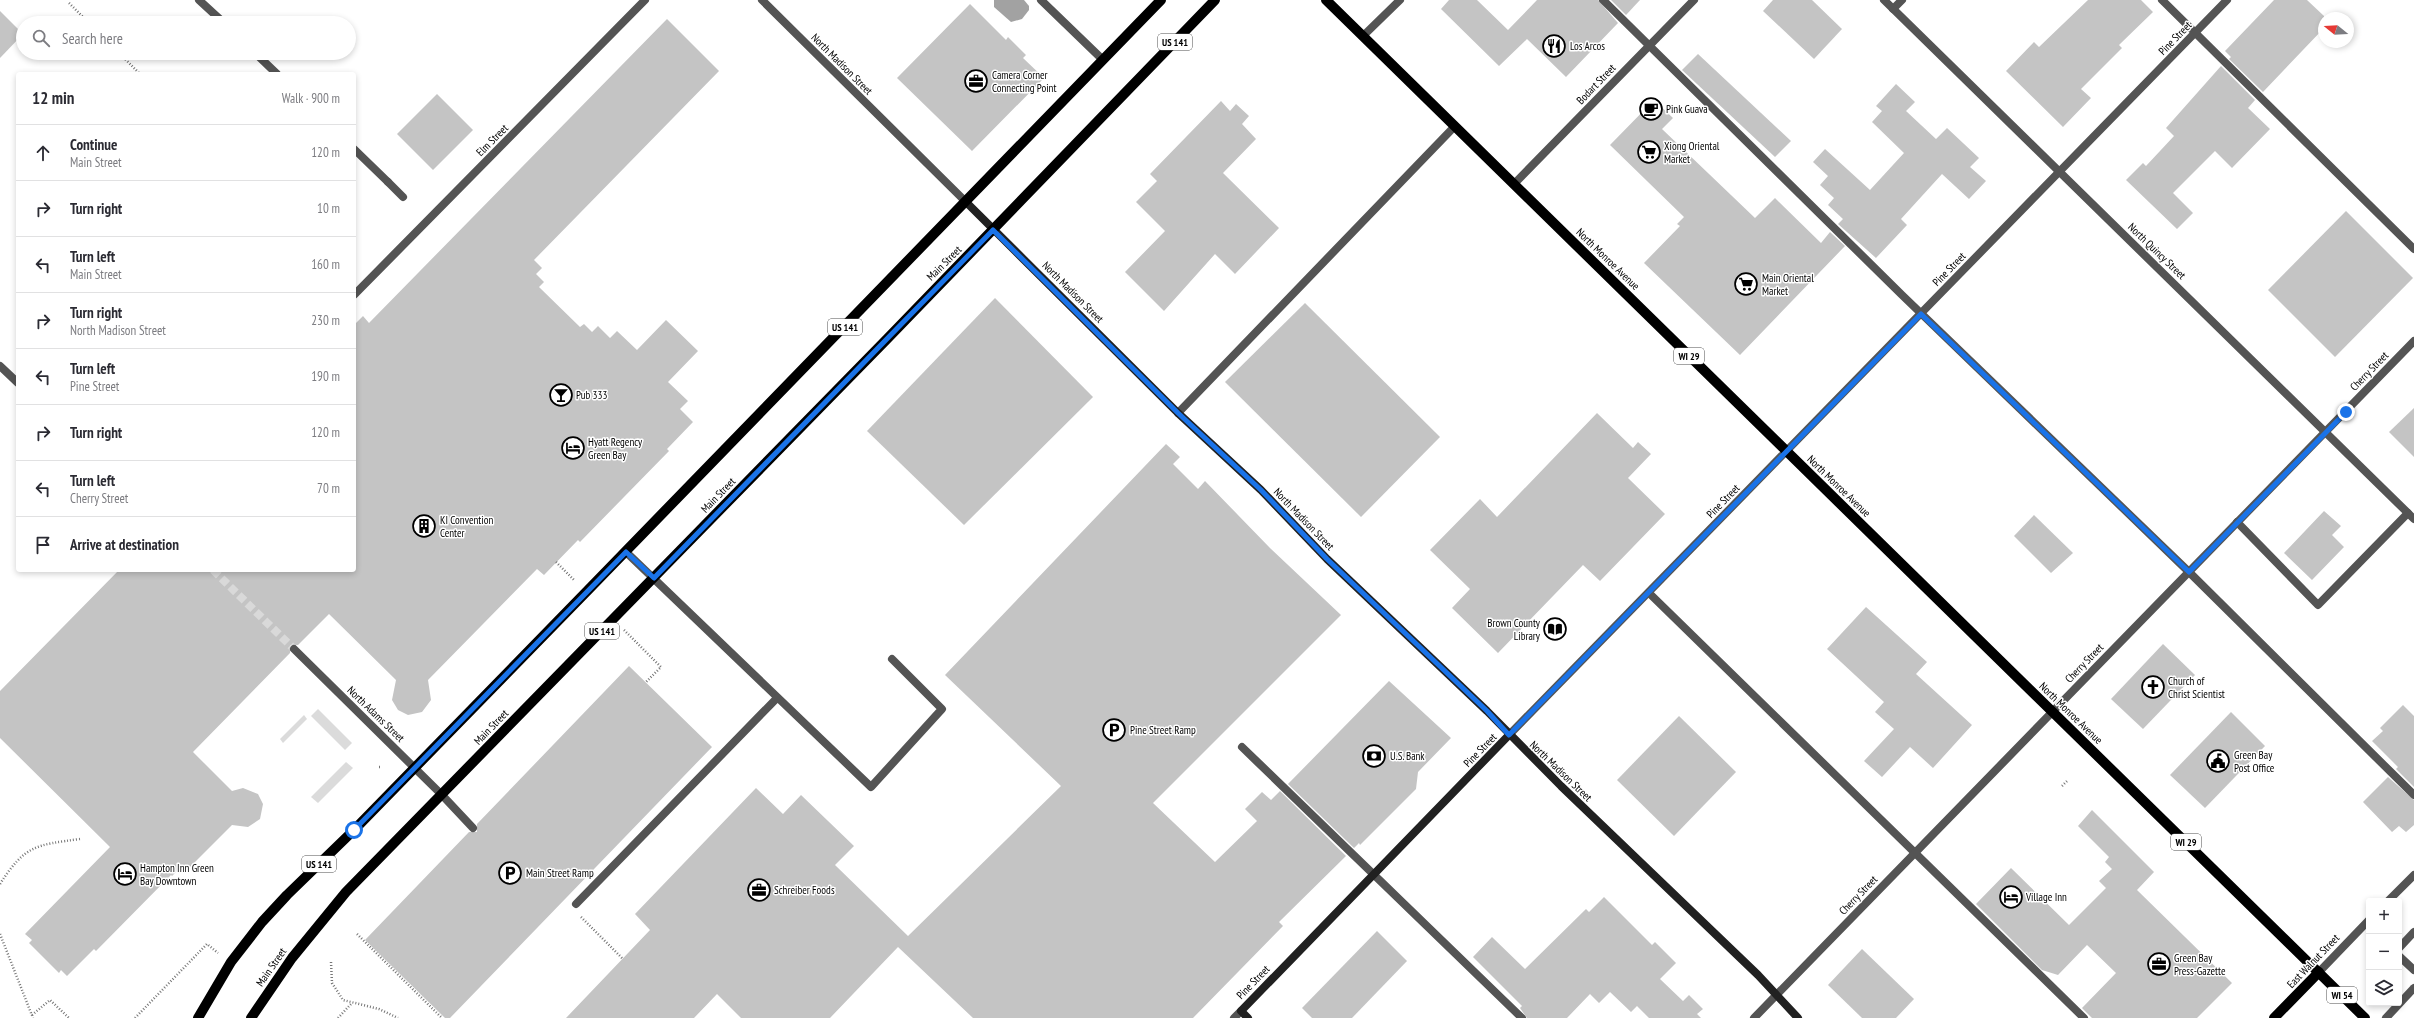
<!DOCTYPE html>
<html lang="en">
<head>
<meta charset="utf-8">
<style>
	:root { --surface:#fff; --page:#f7f7f7; --text:#2b2b33; --muted:#7c7c81; --line:#e1e1e2 }
	body { margin:0; font-family:"PT Sans Narrow",sans-serif; background:var(--page); color:var(--text) }
	.controls { position:absolute; right:12px; bottom:12px; display:grid; overflow:hidden; border-radius:4px; box-shadow:0 2px 6px #0003 }
	.controls button { width:36px; height:36px; display:grid; place-items:center; padding:0; border:0; border-bottom:1px solid var(--line); background:var(--surface); color:var(--text); font:20px sans-serif }
	.compass { position:absolute; left:2318px; top:12px; width:36px; height:36px; border-radius:50%; background:var(--surface); box-shadow:0 2px 6px #0003; rotate:288deg }
	.stop { position:absolute; width:12px; height:12px; margin:-9px; border:3px solid #1a73e8; border-radius:50%; background:#fff }
	.stop.end { background:#1a73e8; border-color:#fff; box-shadow:0 1px 4px #0008 }
	.list { margin:0; padding:0; list-style:none }
	h2 { display:flex; justify-content:space-between; align-items:center; height:52px; margin:0; padding:0 16px; font-size:17px }
	h2 small { font-size:13px; font-weight:400; color:var(--muted) }
	.list li { display:grid; grid-template-columns:26px 1fr auto; gap:12px; align-items:center; box-sizing:border-box; height:56px; padding:0 16px; border-top:1px solid var(--line) }
	.list b { display:block; font-size:15px; white-space:nowrap }
	.list p { margin:0; font-size:13px; white-space:nowrap; color:var(--muted) }
	.list em { font-size:13px; font-style:normal; color:var(--muted) }
	.icon { flex:none; width:22px; height:22px; fill:none; stroke:currentColor; stroke-width:2; stroke-linecap:round; stroke-linejoin:round }
	.map { position:relative; flex:none; width:2414px; height:1018px; overflow:hidden }
	.search { position:absolute; background:var(--surface); box-shadow:0 2px 6px #0003; left:16px; top:16px; width:340px; height:44px; display:flex; align-items:center; gap:10px; box-sizing:border-box; padding:0 14px; border-radius:22px; color:var(--muted); font-size:15px }
	.panel { position:absolute; background:var(--surface); box-shadow:0 2px 6px #0003; left:16px; top:72px; width:340px; height:500px; border-radius:4px }
	.map>svg:first-child { display:block }
	.green { fill:#dbdbdb }
	.water { fill:#a2a2a2 }
	.building { fill:#c4c4c4 }
	.lines { fill:none; stroke-linecap:round; stroke-linejoin:round }
	.minor-tunnel { stroke:#d9d9d9; stroke-width:8; stroke-dasharray:8 4; stroke-linecap:butt }
	.path { stroke:#767676; stroke-width:2.5; stroke-dasharray:1 2; stroke-linecap:butt }
	.service { stroke:#545454; stroke-width:8 }
	.pedestrian { stroke:#545454; stroke-width:8 }
	.minor { stroke:#545454; stroke-width:8 }
	.tertiary { stroke:#545454; stroke-width:8 }
	.secondary { stroke:#212121; stroke-width:8 }
	.primary { stroke:#000; stroke-width:10 }
	.route { stroke:#1a73e8; stroke-width:5 }
	.labels { text-anchor:middle; dominant-baseline:central; stroke-width:3; stroke-linejoin:round; paint-order:stroke }
	.shield { fill:#fff; stroke:#4c4c4c; stroke-width:1 }
	.shield-label { font-size:10px; font-weight:bold; fill:#000 }
	.street-label { font-size:11px; fill:#000; stroke:#fff }
	.poi-label { font-size:11px; fill:#000; stroke:#fff; text-anchor:start }
</style>
</head>
<body>
<div class="map">
<svg width="2414" height="1018" viewBox="0 0 2414 1018">
	<rect width="100%" height="100%" fill="#fff"/>
	<g class="green">
		<polygon points="318,709 352,743 345,750 311,716"/>
		<polygon points="304,715 307,719 283,743 280,739"/>
		<polygon points="346,762 353,768 318,803 311,797"/>
	</g>
	<polygon class="water" points="994,0 1024,0 1029,6 1029,10 1022,19 1011,22 994,7"/>
	<g class="building">
		<polygon points="1449,0 1477,0 1508,30 1537,0 1598,0 1618,23 1566,77 1527,39 1499,66 1441,9"/>
		<polygon points="1611,0 1640,0 1626,15"/>
		<polygon points="1773,0 1812,0 1842,29 1814,59 1763,11"/>
		<polygon points="2088,0 2141,0 2153,12 2119,45 2122,48 2081,89 2091,98 2063,127 2006,71 2034,42 2039,47"/>
		<polygon points="2274,0 2307,0 2324,16 2324,28 2263,92 2229,59 2231,57 2225,51"/>
		<polygon points="970,4 1006,40 1008,37 1026,55 1023,58 1044,78 972,151 897,78"/>
		<polygon points="0,11 23,34 0,58"/>
		<polygon points="667,19 719,71 534,260 542,268 536,274 544,282 539,287 580,327 584,324 592,332 598,326 610,338 617,331 637,350 666,320 698,351 668,382 688,401 680,409 693,422 667,449 669,451 580,542 578,540 544,575 537,569 428,680 431,700 422,712 408,715 398,710 392,700 396,680 329,614 298,645 290,645 290,653 193,752 232,791 243,788 258,794 263,804 260,819 248,827 232,825 186,871 184,869 181,871 179,869 172,876 171,875 96,951 94,949 67,976 61,970 59,973 29,943 32,940 25,934 110,847 0,738 0,691 119,570 354,570 354,325 363,316 369,323"/>
		<polygon points="1698,54 1791,141 1775,157 1682,70"/>
		<polygon points="2221,66 2255,100 2248,108 2270,129 2232,168 2215,151 2173,193 2193,213 2177,229 2126,180 2143,163 2146,166 2174,136 2166,128"/>
		<polygon points="1896,84 1915,102 1906,111 1936,139 1947,128 1979,158 1970,167 1986,181 1969,199 1942,174 1901,219 1907,225 1876,258 1838,224 1843,219 1828,205 1834,198 1820,185 1828,176 1813,162 1825,149 1870,190 1904,153 1872,122 1882,111 1876,106"/>
		<polygon points="437,94 473,130 433,170 397,134"/>
		<polygon points="1654,100 1673,118 1662,129 1755,218 1775,198 1821,243 1830,232 1845,246 1740,355 1644,263 1680,226 1677,224 1684,217 1610,145"/>
		<polygon points="1221,101 1230,111 1236,104 1249,116 1242,124 1256,139 1223,173 1279,228 1235,274 1215,254 1164,311 1125,272 1165,231 1136,202 1157,181 1150,174"/>
		<polygon points="2346,211 2413,278 2335,357 2268,290"/>
		<polygon points="995,298 1093,397 964,525 867,431"/>
		<polygon points="1305,303 1440,437 1361,517 1225,382"/>
		<polygon points="2414,408 2414,457 2389,432"/>
		<polygon points="1597,413 1633,448 1638,442 1651,454 1628,478 1665,514 1600,581 1583,565 1498,653 1452,608 1470,589 1430,550 1480,499 1497,517"/>
		<polygon points="1166,444 1180,457 1173,464 1198,489 1205,481 1270,548 1341,615 1153,803 1215,862 1257,821 1245,809 1262,792 1271,800 1280,791 1346,856 1279,922 1283,926 1193,1018 973,1018 898,947 830,1018 741,1018 717,994 694,1018 566,1018 650,930 635,914 756,788 783,814 801,795 854,846 835,865 908,936 1061,786 945,675"/>
		<polygon points="2324,511 2341,526 2332,535 2344,547 2312,580 2284,553"/>
		<polygon points="2034,515 2073,553 2051,573 2014,536"/>
		<polygon points="1866,607 1927,662 1916,674 1972,725 1933,768 1910,747 1882,777 1864,761 1894,729 1875,712 1884,702 1827,649"/>
		<polygon points="2163,644 2195,675 2143,729 2111,699"/>
		<polygon points="629,666 712,747 450,1018 445,1018 365,940 469,832 477,832 477,824"/>
		<polygon points="1389,681 1451,738 1418,772 1416,789 1360,845 1359,843 1354,848 1288,784"/>
		<polygon points="2403,705 2414,716 2414,787 2396,769 2398,767 2372,741 2383,731 2380,728"/>
		<polygon points="2231,712 2265,746 2205,808 2170,775"/>
		<polygon points="1679,716 1736,772 1674,836 1617,780"/>
		<polygon points="2388,777 2414,800 2414,825 2406,832 2399,826 2392,832 2363,802"/>
		<polygon points="2092,810 2154,872 2137,890 2232,983 2197,1018 2092,1018 2082,1008 2116,973 2087,945 2058,975 2042,970 1976,904 2011,868 2069,925 2106,888 2099,881 2112,869 2105,862 2109,857 2078,826"/>
		<polygon points="1604,897 1652,945 1655,942 1676,963 1660,979 1683,1001 1689,995 1703,1009 1697,1014 1701,1018 1649,1018 1637,1006 1631,1012 1610,992 1599,1003 1590,994 1567,1018 1527,1018 1520,1008 1522,1006 1473,957 1492,937 1525,969 1586,909 1589,912"/>
		<polygon points="1377,931 1407,961 1352,1018 1312,1018 1302,1008"/>
		<polygon points="1862,949 1914,999 1896,1018 1862,1018 1828,985"/>
	</g>
	<g class="lines">
		<polyline class="minor-tunnel" points="213,570 294,649"/>
		<g class="path">
			<polyline points="69,3 89,23"/>
			<polyline points="119,53 140,74"/>
			<polyline points="556,562 575,581"/>
			<polyline points="624,630 661,667 646,682"/>
			<polyline points="379,767 381,767"/>
			<polyline points="2062,786 2067,781"/>
			<path d="M0,884C25,845 36,845 80,839"/>
			<polyline points="581,917 623,959"/>
			<polyline points="0,934 33,1018"/>
			<polyline points="357,934 442,1018"/>
			<polyline points="331,962 332,983 343,1000 379,1009 398,1018"/>
			<polyline points="32,1015 50,1000 69,1018"/>
			<polyline points="135,1018 207,944 218,953"/>
			<polyline points="338,1018 351,1004"/>
		</g>
		<g class="service">
			<polyline points="1041,0 1102,59"/>
			<polyline points="1603,0 1902,295 2189,572 2414,795"/>
			<polyline points="2162,0 2414,249"/>
			<polyline points="1893,9 1902,0"/>
			<polyline points="1363,36 1400,0"/>
			<polyline points="1178,413 1455,126"/>
			<polyline points="2237,522 2318,605 2408,513"/>
			<polyline points="626,552 871,787 942,709 892,659"/>
			<polyline points="1649,593 2084,1018"/>
			<polyline points="1242,747 1522,1018"/>
			<polyline points="442,795 473,828"/>
			<polyline points="576,904 777,698"/>
			<polyline points="2399,948 2414,932"/>
			<polyline points="2399,956 2414,970"/>
			<polyline points="2386,1018 2414,988"/>
		</g>
		<polyline class="pedestrian" points="388,182 403,197"/>
		<g class="minor">
			<polyline points="199,0 224,23"/>
			<polyline points="762,0 966,202"/>
			<polyline points="1884,0 2414,519"/>
			<polyline points="255,53 277,74"/>
			<polyline points="354,149 388,182"/>
			<polyline points="1514,184 1694,0"/>
			<polyline points="354,295 645,0"/>
			<polyline points="0,366 18,383"/>
			<polyline points="294,649 442,795"/>
			<polyline points="1509,735 2227,0"/>
			<polyline points="1754,1018 2414,341"/>
		</g>
		<g class="tertiary">
			<polyline points="2388,901 2414,875"/>
			<polyline points="2319,972 2369,920"/>
			<polyline points="1234,1018 1241,1011"/>
		</g>
		<g class="secondary">
			<polyline points="966,202 1178,413 1261,490 1327,559 1487,711 1561,786 1758,975 1798,1018"/>
			<polyline points="1248,1018 1241,1011 1509,735"/>
		</g>
		<g class="primary">
			<polyline points="1326,0 2365,1018"/>
			<polyline points="198,1018 231,962 262,922 287,895 354,830 591,587 1161,0"/>
			<polyline points="251,1018 292,958 346,892 887,339 1215,0"/>
			<polyline points="2274,1018 2319,972"/>
		</g>
	</g>
	<g class="lines">
		<polyline class="route" points="354,830 626,552 654,578 993,230 1178,413 1261,490 1327,559 1487,711 1509,735 1921,314 2189,572 2346,412"/>
	</g>
	<defs>
		<g id="restaurant-ring" transform="scale(1.15)"><circle r="9.5" fill="#fff" stroke="#000" stroke-width="1.5"/><path d="M-5-6h1v4h1v-4h1v4h1v-4h1v5L-1.5 .5V6h-2V.5L-5-1ZM5-6V6H3V1.5H1.5Q1.5-4 5-6Z" fill="#000"/></g>
		<g id="office-ring" transform="scale(1.15)"><circle r="9.5" fill="#fff" stroke="#000" stroke-width="1.5"/><path d="M-6-3h4V-5.5h4V-3h4V5H-6ZM-1-4.5V-3h2v-1.5ZM-6 0V1H6V0Z" fill="#000"/></g>
		<g id="cafe-ring" transform="scale(1.15)"><circle r="9.5" fill="#fff" stroke="#000" stroke-width="1.5"/><path d="M-5.5-4.5H6V0H3Q3 3.5 0 3.5H-2.5Q-5.5 3.5-5.5 0ZM3-3.2v2h1.7v-2ZM-6 4.5H4V6H-6Z" fill="#000"/></g>
		<g id="supermarket-ring" transform="scale(1.15)"><circle r="9.5" fill="#fff" stroke="#000" stroke-width="1.5"/><path d="M-6-5.5h2.5l.6 2H6L4.5 2H-2.5L-4.4-4H-6ZM-1.5 3.2a1.3 1.3 0 1 0 .1 0ZM3 3.2a1.3 1.3 0 1 0 .1 0Z" fill="#000"/></g>
		<g id="bar-ring" transform="scale(1.15)"><circle r="9.5" fill="#fff" stroke="#000" stroke-width="1.5"/><path d="M-6-5H6L.8 .8V4.5H3.5V6h-7V4.5H-.8V.8Z" fill="#000"/></g>
		<g id="hotel-ring" transform="scale(1.15)"><circle r="9.5" fill="#fff" stroke="#000" stroke-width="1.5"/><path d="M-6-4.5h1.5V1H6V5H4.5V3h-9V5H-6ZM-4 0a1.8 1.8 0 1 1 3.6 0ZM.5 0V-2.5h3Q6-2.5 6 0Z" fill="#000"/></g>
		<g id="building-ring" transform="scale(1.15)"><circle r="9.5" fill="#fff" stroke="#000" stroke-width="1.5"/><path d="M-4-6H4V6H1V3H-1V6H-4ZM-2.5-4.3h1.7v1.8h-1.7ZM.8-4.3h1.7v1.8H.8ZM-2.5-1h1.7V.8h-1.7ZM.8-1h1.7V.8H.8Z" fill="#000"/></g>
		<g id="library-ring" transform="scale(1.15)"><circle r="9.5" fill="#fff" stroke="#000" stroke-width="1.5"/><path d="M-6-4Q-3-5.5-.7-3.5V5Q-3 3-6 4ZM6-4Q3-5.5 .7-3.5V5Q3 3 6 4Z" fill="#000"/></g>
		<g id="church-ring" transform="scale(1.15)"><circle r="9.5" fill="#fff" stroke="#000" stroke-width="1.5"/><path d="M-1.2-6h2.4v3.5h3.3v2.4h-3.3V6h-2.4V-.1h-3.3v-2.4h3.3Z" fill="#000"/></g>
		<g id="parking-ring" transform="scale(1.15)"><circle r="9.5" fill="#fff" stroke="#000" stroke-width="1.5"/><path d="M-3.5-5.5H1a3.5 3.5 0 0 1 0 7H-1V5.5H-3.5ZM-1-3.4V-.6H.8a1.4 1.4 0 0 0 0-2.8Z" fill="#000"/></g>
		<g id="bank-ring" transform="scale(1.15)"><circle r="9.5" fill="#fff" stroke="#000" stroke-width="1.5"/><path d="M-6-4H6V4H-6ZM0-2.3a2.3 2.3 0 1 0 0 4.6a2.3 2.3 0 1 0 0-4.6Z" fill="#000"/></g>
		<g id="civic-ring" transform="scale(1.15)"><circle r="9.5" fill="#fff" stroke="#000" stroke-width="1.5"/><path d="M-.6-6.5H3V-4.5H.6V-3L4-1V1h2V6H-6V1h2V-1L-.6-3ZM-1.2 2.5V6h2.4V2.5Z" fill="#000"/></g>
	</defs>
	<g fill-rule="evenodd">
		<use href="#restaurant-ring" x="1554" y="46"/>
		<use href="#office-ring" x="976" y="81"/>
		<use href="#cafe-ring" x="1651" y="109"/>
		<use href="#supermarket-ring" x="1649" y="152"/>
		<use href="#supermarket-ring" x="1746" y="284"/>
		<use href="#bar-ring" x="561" y="395"/>
		<use href="#hotel-ring" x="573" y="448"/>
		<use href="#building-ring" x="424" y="526"/>
		<use href="#library-ring" x="1555" y="629"/>
		<use href="#church-ring" x="2153" y="687"/>
		<use href="#parking-ring" x="1114" y="730"/>
		<use href="#bank-ring" x="1374" y="756"/>
		<use href="#civic-ring" x="2218" y="761"/>
		<use href="#parking-ring" x="510" y="873"/>
		<use href="#hotel-ring" x="125" y="874"/>
		<use href="#office-ring" x="759" y="890"/>
		<use href="#hotel-ring" x="2011" y="897"/>
		<use href="#office-ring" x="2159" y="964"/>
	</g>
	<g class="labels">
		<g class="shield">
			<rect x="1158" y="34" width="34" height="16" rx="3"/>
			<rect x="828" y="319" width="34" height="16" rx="3"/>
			<rect x="1674" y="348" width="30" height="16" rx="3"/>
			<rect x="585" y="623" width="34" height="16" rx="3"/>
			<rect x="2171" y="834" width="30" height="16" rx="3"/>
			<rect x="302" y="856" width="34" height="16" rx="3"/>
			<rect x="2327" y="987" width="30" height="16" rx="3"/>
		</g>
		<g class="shield-label">
			<text x="1175" y="42">US 141</text>
			<text x="845" y="327">US 141</text>
			<text x="1689" y="356">WI 29</text>
			<text x="602" y="631">US 141</text>
			<text x="2186" y="842">WI 29</text>
			<text x="319" y="864">US 141</text>
			<text x="2342" y="995">WI 54</text>
		</g>
		<g class="street-label">
			<text transform="translate(2175 38) rotate(-46)">Pine Street</text>
			<text transform="translate(842 64) rotate(45)">North Madison Street</text>
			<text transform="translate(1596 84) rotate(-46)">Bodart Street</text>
			<text transform="translate(492 140) rotate(-45)">Elm Street</text>
			<text transform="translate(2157 251) rotate(44)">North Quincy Street</text>
			<text transform="translate(1608 259) rotate(44)">North Monroe Avenue</text>
			<text transform="translate(944 263) rotate(-45)">Main Street</text>
			<text transform="translate(1949 269) rotate(-46)">Pine Street</text>
			<text transform="translate(1073 292) rotate(45)">North Madison Street</text>
			<text transform="translate(2369 371) rotate(-46)">Cherry Street</text>
			<text transform="translate(1839 486) rotate(44)">North Monroe Avenue</text>
			<text transform="translate(718 495) rotate(-46)">Main Street</text>
			<text transform="translate(1723 501) rotate(-46)">Pine Street</text>
			<text transform="translate(1304 519) rotate(46)">North Madison Street</text>
			<text transform="translate(2084 663) rotate(-46)">Cherry Street</text>
			<text transform="translate(2071 713) rotate(44)">North Monroe Avenue</text>
			<text transform="translate(376 714) rotate(44)">North Adams Street</text>
			<text transform="translate(491 727) rotate(-46)">Main Street</text>
			<text transform="translate(1480 750) rotate(-46)">Pine Street</text>
			<text transform="translate(1561 771) rotate(44)">North Madison Street</text>
			<text transform="translate(1858 895) rotate(-46)">Cherry Street</text>
			<text transform="translate(2313 961) rotate(-46)">East Walnut Street</text>
			<text transform="translate(271 967) rotate(-55)">Main Street</text>
			<text transform="translate(1253 982) rotate(-46)">Pine Street</text>
		</g>
		<g class="poi-label">
			<text x="1570" y="46">Los Arcos</text>
			<text x="992" y="75">Camera Corner<tspan x="992" dy="13">Connecting Point</tspan></text>
			<text x="1666" y="109">Pink Guava</text>
			<text x="1664" y="146">Xiong Oriental<tspan x="1664" dy="13">Market</tspan></text>
			<text x="1762" y="278">Main Oriental<tspan x="1762" dy="13">Market</tspan></text>
			<text x="576" y="395">Pub 333</text>
			<text x="588" y="442">Hyatt Regency<tspan x="588" dy="13">Green Bay</tspan></text>
			<text x="440" y="520">KI Convention<tspan x="440" dy="13">Center</tspan></text>
			<text x="1540" y="623" text-anchor="end">Brown County<tspan x="1540" dy="13">Library</tspan></text>
			<text x="2168" y="681">Church of<tspan x="2168" dy="13">Christ Scientist</tspan></text>
			<text x="1130" y="730">Pine Street Ramp</text>
			<text x="2234" y="755">Green Bay<tspan x="2234" dy="13">Post Office</tspan></text>
			<text x="1390" y="756">U.S. Bank</text>
			<text x="140" y="868">Hampton Inn Green<tspan x="140" dy="13">Bay Downtown</tspan></text>
			<text x="526" y="873">Main Street Ramp</text>
			<text x="774" y="890">Schreiber Foods</text>
			<text x="2026" y="897">Village Inn</text>
			<text x="2174" y="958">Green Bay<tspan x="2174" dy="13">Press-Gazette</tspan></text>
		</g>
	</g>
</svg>
<div class="controls">
<button>+</button>
<button>−</button>
<button><svg class="icon" aria-label="layers" viewBox="0 0 24 24"><path d="M12 4l9 5-9 5-9-5zM3 14l9 5 9-5"/></svg></button>
</div>
<svg class="compass" viewBox="-18 -18 36 36"><path d="M0-13l5 13h-10z" fill="#e53935"/><path d="M0 13l5-13h-10z" fill="#7c7c81"/></svg>
<div class="stop" style="left:354px;top:830px"></div>
<div class="stop end" style="left:2346px;top:412px"></div>
<div class="search"><svg class="icon" aria-label="search" viewBox="0 0 24 24"><circle cx="10" cy="10" r="6"/><path d="M15 15l6 6"/></svg>Search here</div>
<section class="panel">
<h2>12 min<small>Walk · 900 m</small></h2>
<ul class="list">
<li><svg class="icon" aria-label="ahead" viewBox="0 0 24 24"><path d="M12 20V5M6 11l6-6 6 6"/></svg><div><b>Continue</b><p>Main Street</p></div><em>120 m</em></li>
<li><svg class="icon" aria-label="right" viewBox="0 0 24 24"><path d="M7 20v-9h11M14 6l5 5-5 5"/></svg><div><b>Turn right</b></div><em>10 m</em></li>
<li><svg class="icon" aria-label="left" viewBox="0 0 24 24"><path d="M17 20v-9H6M10 6l-5 5 5 5"/></svg><div><b>Turn left</b><p>Main Street</p></div><em>160 m</em></li>
<li><svg class="icon" aria-label="right" viewBox="0 0 24 24"><path d="M7 20v-9h11M14 6l5 5-5 5"/></svg><div><b>Turn right</b><p>North Madison Street</p></div><em>230 m</em></li>
<li><svg class="icon" aria-label="left" viewBox="0 0 24 24"><path d="M17 20v-9H6M10 6l-5 5 5 5"/></svg><div><b>Turn left</b><p>Pine Street</p></div><em>190 m</em></li>
<li><svg class="icon" aria-label="right" viewBox="0 0 24 24"><path d="M7 20v-9h11M14 6l5 5-5 5"/></svg><div><b>Turn right</b></div><em>120 m</em></li>
<li><svg class="icon" aria-label="left" viewBox="0 0 24 24"><path d="M17 20v-9H6M10 6l-5 5 5 5"/></svg><div><b>Turn left</b><p>Cherry Street</p></div><em>70 m</em></li>
<li><svg class="icon" aria-label="arrive" viewBox="0 0 24 24"><path d="M6 21V4h12l-3 4 3 4H6"/></svg><div><b>Arrive at destination</b></div></li>
</ul>
</section>
</div>
</body>
</html>
